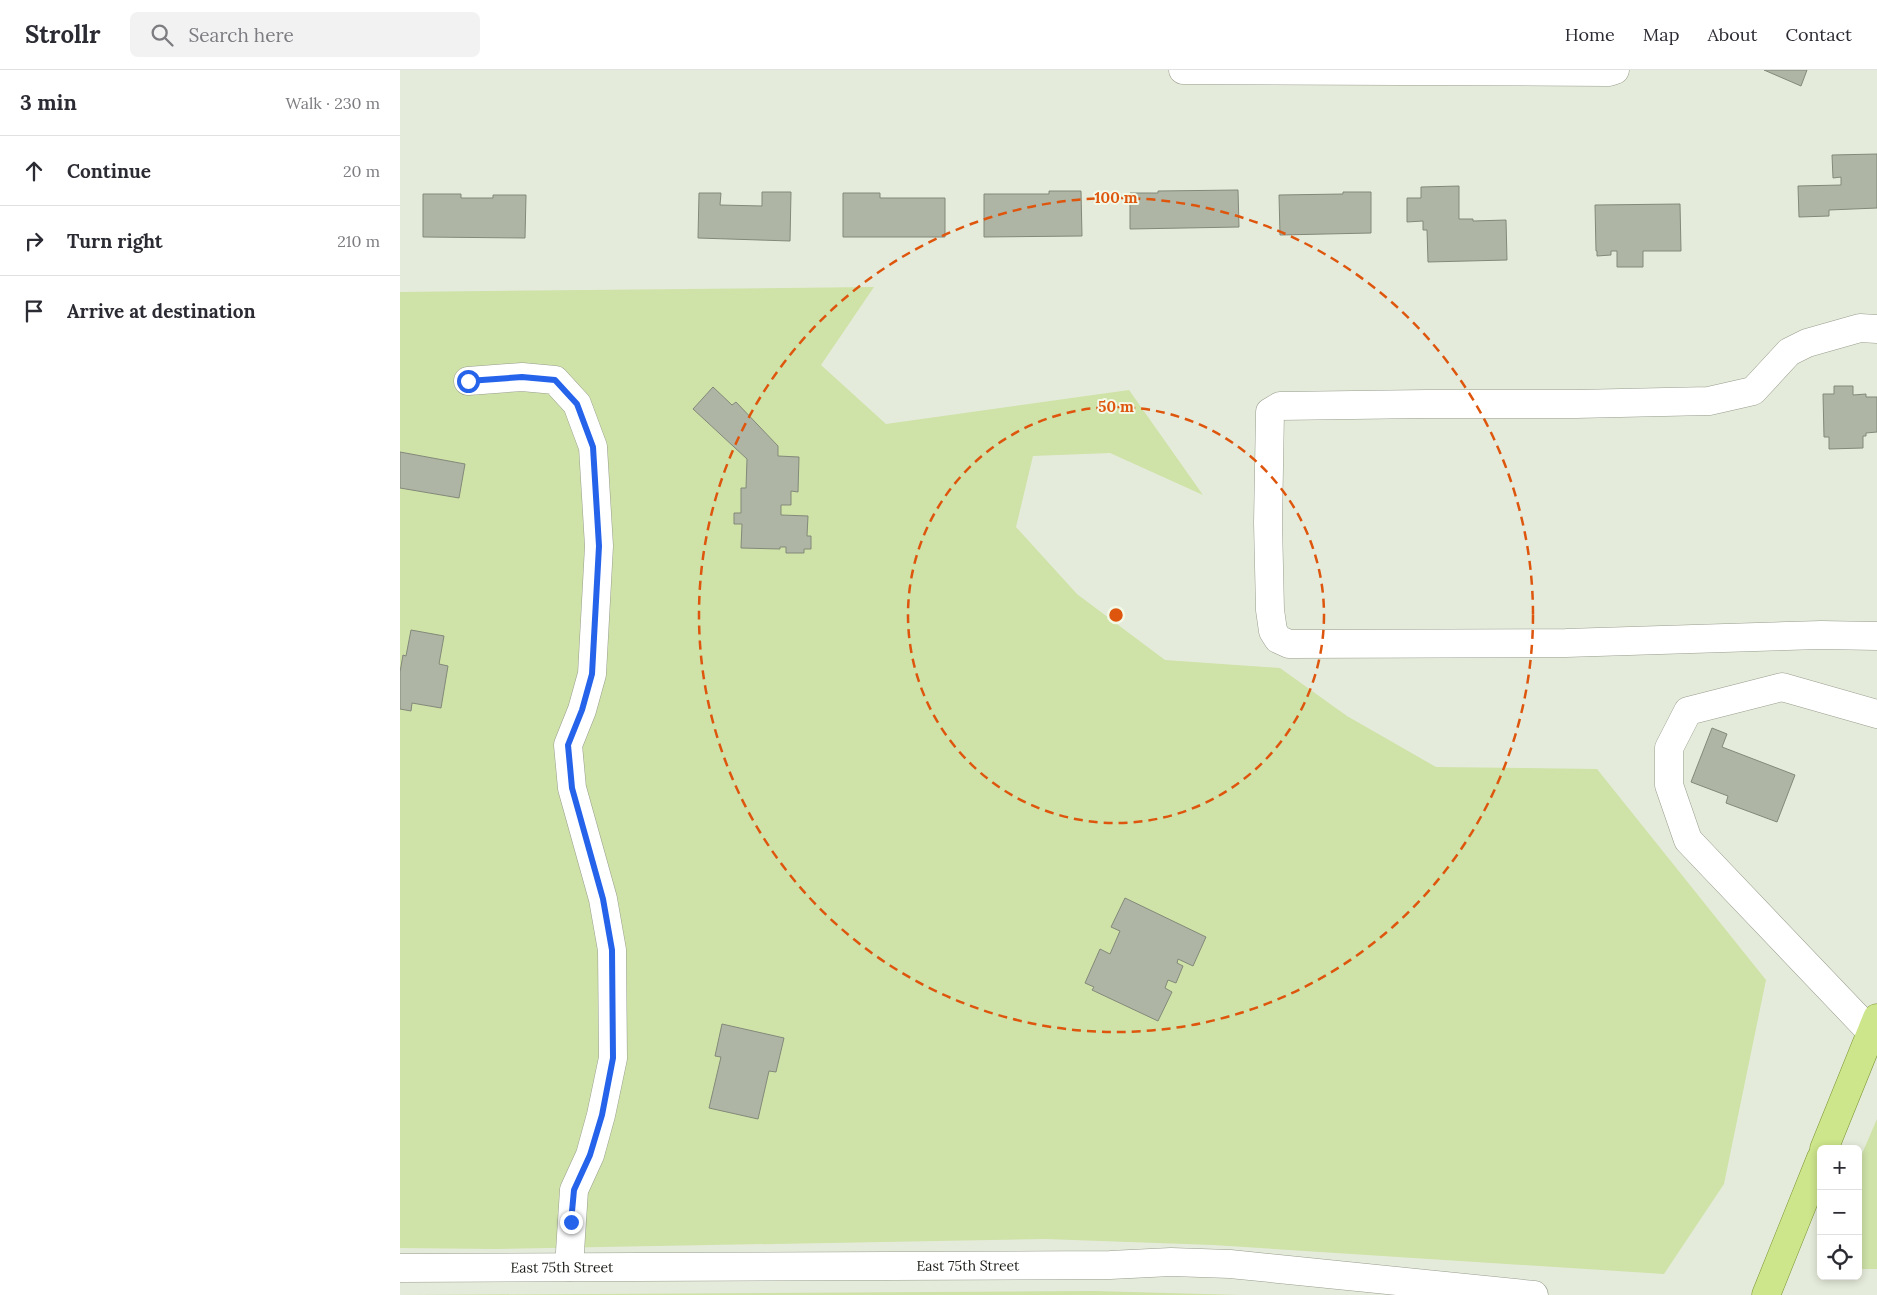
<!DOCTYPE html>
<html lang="en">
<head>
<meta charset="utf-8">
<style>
	:root { --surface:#fff; --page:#f2f2f3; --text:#2b2b33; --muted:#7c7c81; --line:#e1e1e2 }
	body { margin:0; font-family:Lora,serif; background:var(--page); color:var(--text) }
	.controls { position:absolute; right:15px; bottom:15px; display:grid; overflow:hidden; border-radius:8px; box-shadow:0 2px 8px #0003 }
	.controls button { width:45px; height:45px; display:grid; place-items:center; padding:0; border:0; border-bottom:1px solid var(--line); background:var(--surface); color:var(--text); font:25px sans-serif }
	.stop { position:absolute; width:15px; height:15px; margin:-11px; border:4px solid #2563eb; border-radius:50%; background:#fff }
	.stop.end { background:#2563eb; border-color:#fff; box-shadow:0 1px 5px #0008 }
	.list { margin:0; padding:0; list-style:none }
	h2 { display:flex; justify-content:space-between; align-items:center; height:65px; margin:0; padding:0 20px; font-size:21px }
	h2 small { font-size:16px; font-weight:400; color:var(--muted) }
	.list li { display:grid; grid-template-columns:32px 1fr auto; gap:15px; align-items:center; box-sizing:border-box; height:70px; padding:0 20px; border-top:1px solid var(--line) }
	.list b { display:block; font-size:19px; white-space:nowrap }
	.list em { font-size:16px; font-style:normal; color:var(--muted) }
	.icon { flex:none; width:28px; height:28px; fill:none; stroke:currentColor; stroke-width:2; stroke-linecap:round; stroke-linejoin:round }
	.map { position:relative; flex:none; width:1477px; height:1225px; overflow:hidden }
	header { display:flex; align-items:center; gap:30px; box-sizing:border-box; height:70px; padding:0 25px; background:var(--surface); border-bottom:1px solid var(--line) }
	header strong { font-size:24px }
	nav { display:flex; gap:28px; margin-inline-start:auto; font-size:18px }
	.search { width:350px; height:45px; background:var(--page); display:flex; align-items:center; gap:12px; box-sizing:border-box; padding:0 18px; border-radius:8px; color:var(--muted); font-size:19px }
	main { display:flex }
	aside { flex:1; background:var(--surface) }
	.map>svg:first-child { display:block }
	.green { fill:#cfe2a8 }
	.building { fill:#afb5a5; stroke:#838979 }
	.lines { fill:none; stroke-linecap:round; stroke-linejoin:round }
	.minor-casing { stroke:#979d8d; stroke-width:29 }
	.major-casing { stroke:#799330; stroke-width:29 }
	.minor { stroke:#fff; stroke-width:28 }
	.major { stroke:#cde58b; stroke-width:28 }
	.route { stroke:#2563eb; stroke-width:6 }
	.ring { fill:none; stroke:#de560d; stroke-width:2.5; stroke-dasharray:9 6 }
	.labels { text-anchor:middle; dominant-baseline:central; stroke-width:4; stroke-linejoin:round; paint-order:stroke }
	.street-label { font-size:14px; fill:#1b1d17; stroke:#f2f9e7 }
	.centre { fill:#de560d; stroke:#f2f9e7; stroke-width:2.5 }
	.ring-label { font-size:15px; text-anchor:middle; font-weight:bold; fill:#de560d; stroke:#f2f9e7; stroke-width:4; stroke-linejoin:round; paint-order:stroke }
</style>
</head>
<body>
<header>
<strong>Strollr</strong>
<div class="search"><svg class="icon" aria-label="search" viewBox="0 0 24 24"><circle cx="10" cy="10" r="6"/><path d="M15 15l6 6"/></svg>Search here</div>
<nav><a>Home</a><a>Map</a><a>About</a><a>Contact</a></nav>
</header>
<main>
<aside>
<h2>3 min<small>Walk · 230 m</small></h2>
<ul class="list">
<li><svg class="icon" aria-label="ahead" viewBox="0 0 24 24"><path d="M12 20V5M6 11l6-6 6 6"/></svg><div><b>Continue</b></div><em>20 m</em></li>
<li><svg class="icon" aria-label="right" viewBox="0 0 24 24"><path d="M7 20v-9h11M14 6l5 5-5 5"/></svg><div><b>Turn right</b></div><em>210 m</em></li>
<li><svg class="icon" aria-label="arrive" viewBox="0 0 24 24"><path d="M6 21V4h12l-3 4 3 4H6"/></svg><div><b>Arrive at destination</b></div></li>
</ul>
</aside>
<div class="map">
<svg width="1477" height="1225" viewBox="0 0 1477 1225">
	<rect width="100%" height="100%" fill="#e5ebda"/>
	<g class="green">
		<polygon points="474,217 421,295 486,354 729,320 803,425 710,383 633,386 616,457 677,524 765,590 880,598 947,646 1036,697 1197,699 1366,910 1324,1114 1264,1204 813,1175 645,1169 96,1179 0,1178 0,222"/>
		<polygon points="1477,1049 1477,1199 1458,1199 1458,1093"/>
		<polygon points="692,1221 842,1225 0,1225"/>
	</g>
	<g class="building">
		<polygon points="1364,0 1407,0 1401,16"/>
		<polygon points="1477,84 1477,138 1429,140 1429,146 1399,147 1398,116 1441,115 1441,107 1433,108 1432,85"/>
		<polygon points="1059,116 1059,149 1073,149 1073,151 1106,150 1107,190 1028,192 1027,160 1023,160 1023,151 1007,152 1007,128 1021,128 1021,117"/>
		<polygon points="838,120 839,157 730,159 730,123 758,123 758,121"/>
		<polygon points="649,121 681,121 682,166 584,167 584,124 649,124"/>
		<polygon points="362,122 391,122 390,171 298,168 299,123 321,123 320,135 362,136"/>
		<polygon points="943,122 971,122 971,163 880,165 879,125 943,124"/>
		<polygon points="443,123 480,123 480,128 545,128 545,167 443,167"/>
		<polygon points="23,124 61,124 61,128 93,128 93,125 126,125 125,168 23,167"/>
		<polygon points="1280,134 1281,181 1243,181 1243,197 1217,197 1217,181 1211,181 1211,185 1197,186 1197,181 1196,181 1195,135"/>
		<polygon points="1434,316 1453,316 1453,325 1466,324 1466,327 1477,327 1477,362 1466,363 1466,366 1463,366 1463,378 1429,379 1429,367 1424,367 1423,324 1434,324"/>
		<polygon points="313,317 332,335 336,332 378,376 378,386 399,387 398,422 391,421 391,435 381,435 381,445 408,446 407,466 411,466 411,479 404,479 404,483 386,483 386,477 380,477 380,479 341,478 342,454 334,454 334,443 341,443 341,418 346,418 347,389 293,339"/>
		<polygon points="0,382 65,394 59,428 0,418"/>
		<polygon points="11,560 44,566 39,594 48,596 41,638 12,633 11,641 0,639 0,602 3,585 6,586"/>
		<polygon points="1312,658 1327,664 1322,677 1395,705 1377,752 1326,733 1328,726 1291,712"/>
		<polygon points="725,828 806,867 793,896 778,889 777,893 783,896 776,913 768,910 765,918 772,922 758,951 692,920 694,917 685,913 700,879 710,884 720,861 711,857"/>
		<polygon points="322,954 384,968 376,1002 369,1001 358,1049 309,1038 321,987 315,986"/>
	</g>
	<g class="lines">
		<g class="minor-casing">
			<g id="minor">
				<polyline points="783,0 1209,2 1215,0"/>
				<polyline points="1477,259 1460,258 1407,273 1389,282 1353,321 1309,331 1176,334 1026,334 880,336 870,342 868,453 870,540 873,561 878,569 889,574 1166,573 1421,565 1477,566"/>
				<polyline points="68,311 122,307 155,310 177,334 193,377 199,476 192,604 182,640 168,675 172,718 203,829 212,880 213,988 201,1045 190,1085 174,1120 169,1197"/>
				<polyline points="1471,962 1288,770 1269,715 1269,678 1288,641 1382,617 1477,644"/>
				<path id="s1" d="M0,1198L710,1195L771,1192L830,1194L1134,1225"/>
			</g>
		</g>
		<g class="major-casing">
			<g id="major">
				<polyline points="1424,1079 1477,948"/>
				<polyline points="1366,1225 1421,1088"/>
			</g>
		</g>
		<use href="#minor" class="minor"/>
		<use href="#major" class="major"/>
	</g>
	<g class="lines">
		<polyline class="route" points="68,311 122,307 155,310 177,334 193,377 199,476 192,604 182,640 168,675 172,718 203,829 212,880 213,988 202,1045 190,1085 174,1120 171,1152"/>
	</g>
	<g class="ring">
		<circle cx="716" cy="545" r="208"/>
		<circle cx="716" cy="545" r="417"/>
	</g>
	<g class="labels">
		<g class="street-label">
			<text stroke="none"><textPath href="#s1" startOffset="568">East 75th Street</textPath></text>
			<text stroke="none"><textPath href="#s1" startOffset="162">East 75th Street</textPath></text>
		</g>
	</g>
	<circle cx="716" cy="545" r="8" class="centre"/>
	<g class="ring-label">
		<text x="716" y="133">100 m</text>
		<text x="716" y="342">50 m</text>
	</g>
</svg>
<div class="controls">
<button>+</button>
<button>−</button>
<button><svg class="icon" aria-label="locate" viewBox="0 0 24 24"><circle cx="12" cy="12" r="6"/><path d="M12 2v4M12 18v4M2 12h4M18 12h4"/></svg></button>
</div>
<div class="stop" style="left:68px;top:311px"></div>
<div class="stop end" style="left:171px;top:1152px"></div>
</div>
</main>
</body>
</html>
